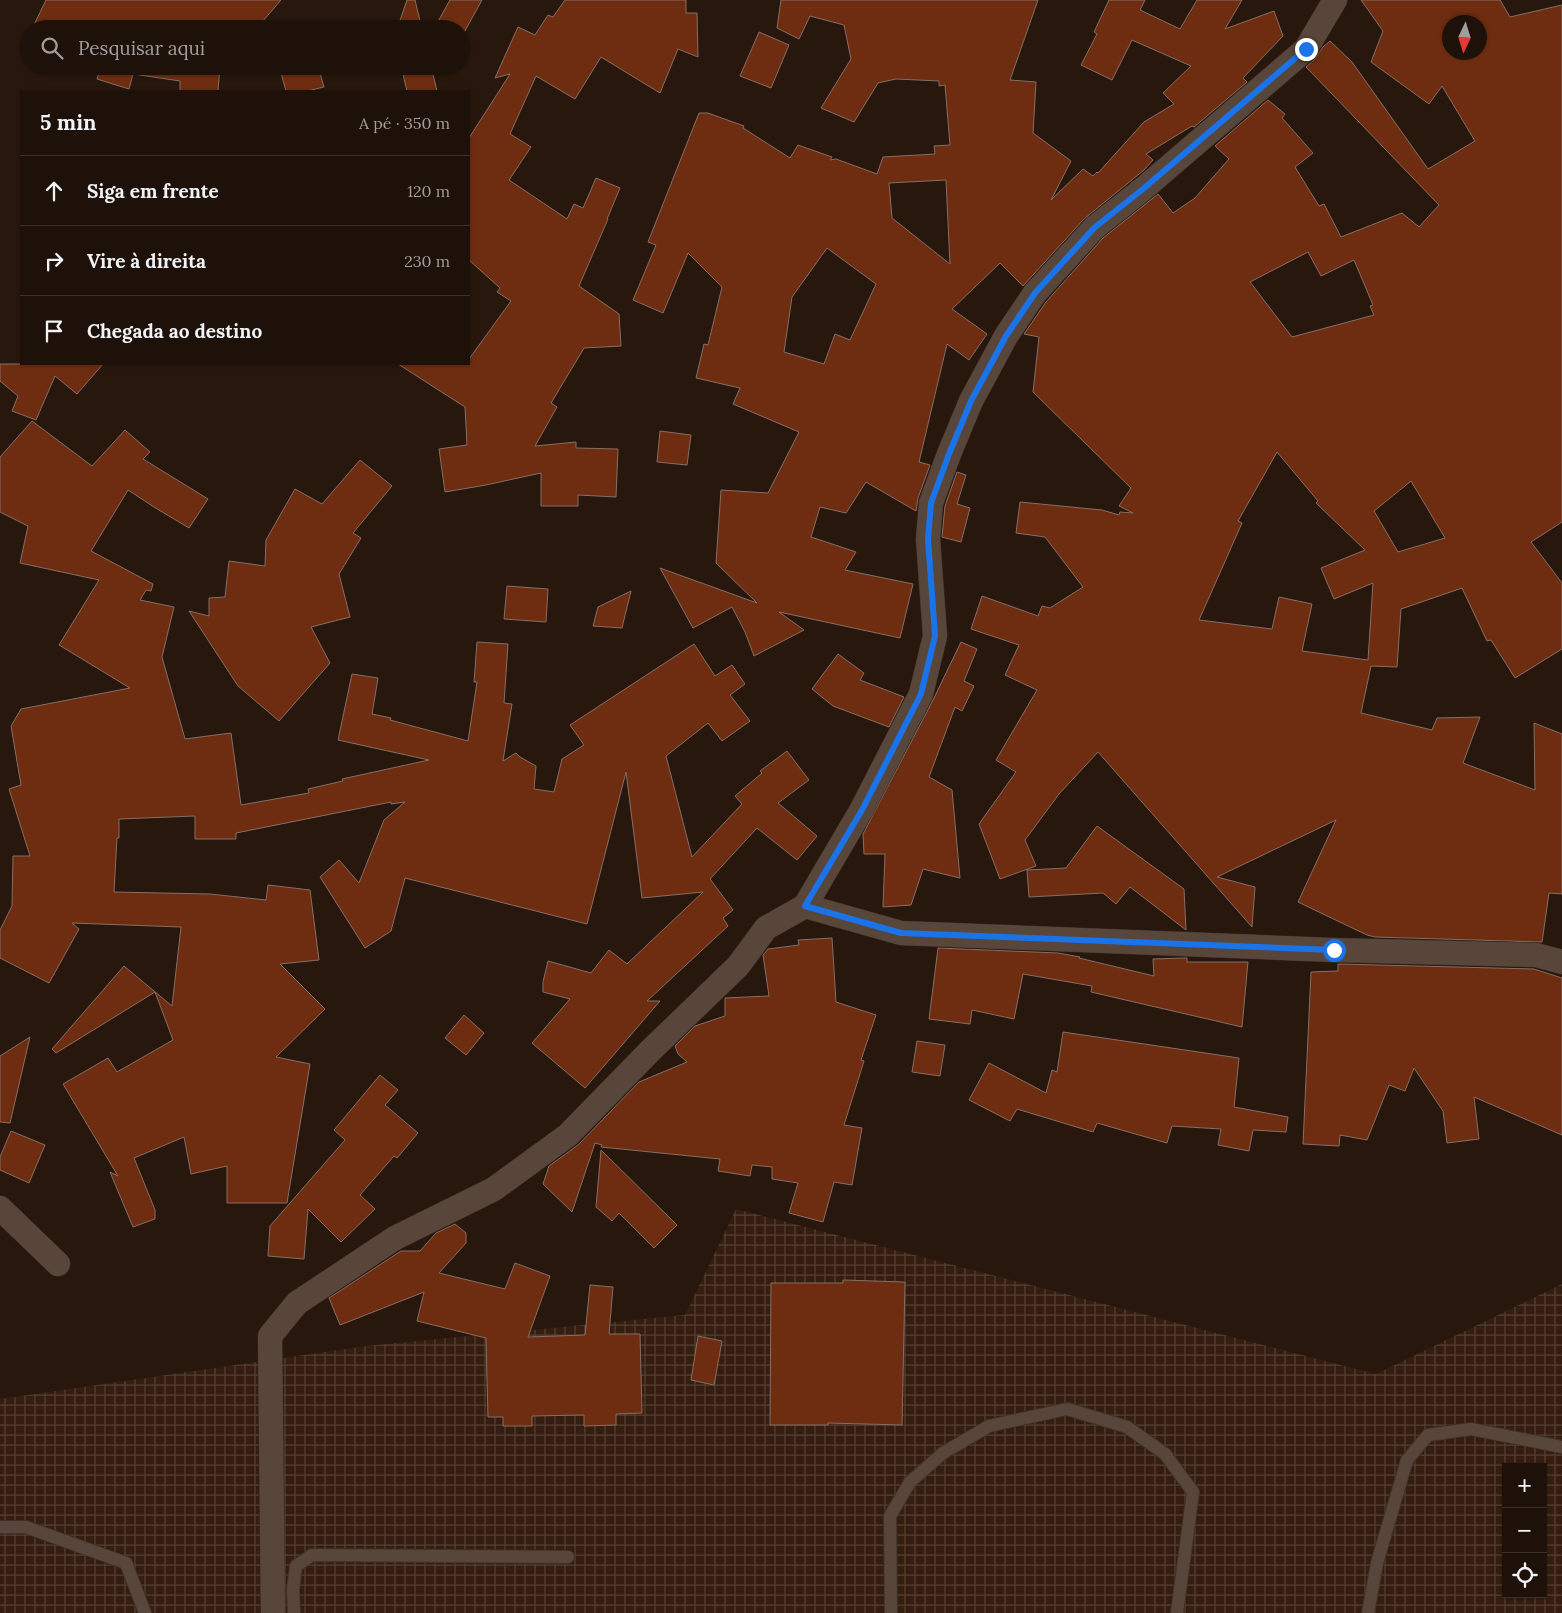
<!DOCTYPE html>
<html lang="pt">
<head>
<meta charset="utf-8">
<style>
	:root { --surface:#1e1109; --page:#261a12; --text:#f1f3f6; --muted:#a19d9c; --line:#3c312a }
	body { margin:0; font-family:Lora,serif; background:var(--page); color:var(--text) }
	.controls { position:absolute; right:15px; bottom:15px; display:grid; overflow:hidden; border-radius:0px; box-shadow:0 1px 4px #0004 }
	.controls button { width:45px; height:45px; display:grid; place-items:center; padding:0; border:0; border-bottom:1px solid var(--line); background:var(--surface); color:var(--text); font:25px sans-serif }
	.compass { position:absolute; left:1442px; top:15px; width:45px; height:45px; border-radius:50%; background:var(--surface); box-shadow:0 1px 4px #0004; rotate:184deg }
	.stop { position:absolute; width:15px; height:15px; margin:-11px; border:4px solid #1a73e8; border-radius:50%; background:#fff }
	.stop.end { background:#1a73e8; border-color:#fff; box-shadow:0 1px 5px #0008 }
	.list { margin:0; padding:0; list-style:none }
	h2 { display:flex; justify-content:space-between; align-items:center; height:65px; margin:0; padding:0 20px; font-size:21px }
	h2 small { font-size:16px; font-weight:400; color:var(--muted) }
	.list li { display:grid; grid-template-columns:32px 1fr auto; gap:15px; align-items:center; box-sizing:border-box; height:70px; padding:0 20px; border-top:1px solid var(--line) }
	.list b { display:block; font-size:19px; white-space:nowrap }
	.list em { font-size:16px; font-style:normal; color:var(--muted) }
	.icon { flex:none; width:28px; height:28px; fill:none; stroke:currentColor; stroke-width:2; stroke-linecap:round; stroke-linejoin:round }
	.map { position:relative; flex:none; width:1562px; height:1613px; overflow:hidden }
	.search { position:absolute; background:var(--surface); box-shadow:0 1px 4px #0004; left:20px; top:20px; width:450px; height:55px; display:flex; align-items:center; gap:12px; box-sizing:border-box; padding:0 18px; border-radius:28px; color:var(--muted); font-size:19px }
	.panel { position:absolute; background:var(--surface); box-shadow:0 1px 4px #0004; left:20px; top:90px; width:450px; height:275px; border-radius:0px }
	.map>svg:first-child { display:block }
	.industrial { fill:url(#industrial-grid); fill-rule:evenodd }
	.building { fill:#6e2d10; stroke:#866e65; fill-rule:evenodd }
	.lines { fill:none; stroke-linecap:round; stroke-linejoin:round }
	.lane-casing { stroke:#3f322e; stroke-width:14 }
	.street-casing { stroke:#3f322e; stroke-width:25 }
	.lane { stroke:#59463a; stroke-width:12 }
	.street { stroke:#59463a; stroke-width:24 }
	.route { stroke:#1a73e8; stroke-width:6 }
</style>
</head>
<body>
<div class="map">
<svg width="1562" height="1613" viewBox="0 0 1562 1613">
	<defs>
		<pattern id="industrial-grid" width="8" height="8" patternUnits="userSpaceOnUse" patternTransform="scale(1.25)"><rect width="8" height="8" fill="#351e10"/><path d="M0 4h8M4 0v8" fill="none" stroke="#533f33"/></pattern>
	</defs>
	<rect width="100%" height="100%" fill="#28170c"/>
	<path class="industrial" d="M736,1209L1376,1374L1562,1284V1613H0V1399L366,1346L685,1315ZM1506,1467H1543V1594H1506Z"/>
	<g class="building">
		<polygon points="46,0 281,0 256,29 32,29"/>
		<polygon points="407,0 415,0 422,29 397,29"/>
		<polygon points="450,0 482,0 461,38 461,29 443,29 436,25"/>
		<polygon points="565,0 686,0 686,13 697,13 698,57 678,49 660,93 601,57 575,99 536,76 510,134 531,147 509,180 567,219 574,204 583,208 596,178 620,188 607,219 608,219 579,286 619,314 621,346 584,348 551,403 557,407 535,446 576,442 576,448 618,449 616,497 578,495 578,506 541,506 541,473 486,485 445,492 439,449 467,445 465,407 398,364 469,364 469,359 511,301 497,292 500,288 469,260 469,138 510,74 495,78 518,27 535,35 548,15 553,17"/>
		<path d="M781,0H1038L1010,80L1036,82L1033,133L1071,161L1051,200L1083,169L1093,176L1097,172L1098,173L1144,122L1174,104L1163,93L1191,66L1132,40L1112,80L1081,65L1097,34L1094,32L1109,0H1145L1140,10L1180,29L1197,0H1242L1225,29L1274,11L1283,36L1243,78L1247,82L1194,127L1192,126L1146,154L1153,160L1144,170L1084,219L1023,286L1000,263L952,309L987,334L969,360L947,344L919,462L930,465L918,498L916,511L866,482L846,513L820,507L811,537L856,552L845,570L913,584L900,638L779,612L804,630L754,656L745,632L732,607L693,628L660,568L757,603L716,563L721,490L768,493L799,432L733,404L740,388L696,378L704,344L708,345L722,287L688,253L663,313L633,300L656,245L648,242L699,113H708L744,126L743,128L790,158L798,145L832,157L830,160L836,159L877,174L883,157L935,154L934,146L950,145L945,85L939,86V81L896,79L878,83L854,122L821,108L851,59L844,25L810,16L799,39L777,28ZM946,180L950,264L892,218L889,183ZM827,248L876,284L850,340L835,334L824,364L784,352L792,297Z"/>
		<path d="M1361,0H1500L1510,17L1562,5V522L1531,542L1562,583V649L1515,678L1491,640L1487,641L1462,588L1401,609L1397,667L1371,666L1361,713L1432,730L1437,718L1480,717L1463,763L1535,790L1534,723L1562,734V894L1549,893L1542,942L1375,937L1367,935L1298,902L1336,820L1217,877L1255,887L1252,927L1098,752L1059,794L1025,840L1036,866L1000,879L979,824L1016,772L996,760L1037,690L1005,675L1019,645L971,629L982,596L1038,616L1042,606L1050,608L1083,587L1045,537L1016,533L1020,502L1102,510L1119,515L1120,512L1133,513L1119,506L1131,488L1033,392L1039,337L1024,334L1046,302L1103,238L1158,194L1173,213L1195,198L1229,159L1215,146L1268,100L1285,114L1282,118L1313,153L1295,167L1319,206L1324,204L1341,237L1402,213L1419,227L1439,205L1306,67L1315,59L1323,47L1330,41L1352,62L1428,169L1475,141L1442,86L1429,104L1371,62L1383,31ZM1450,22H1480V52H1450ZM1308,252L1321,276L1354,260L1373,305L1370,306L1374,315L1292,337L1250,282ZM1277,452L1318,501L1316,503L1365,550L1321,568L1334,599L1373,583L1368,660L1302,651L1312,604L1279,597L1272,629L1199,620L1242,523L1238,521ZM1411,481L1445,538L1398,552L1374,511Z"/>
		<polygon points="759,32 789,45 771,88 740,76"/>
		<polygon points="101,66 220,66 218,91 180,91 180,81 133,74 129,89 97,79"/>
		<polygon points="261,66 318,66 324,87 307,91 286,91 281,73"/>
		<polygon points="401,66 431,66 437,91 407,91"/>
		<polygon points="0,364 103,364 77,394 55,376 36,420 12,411 18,396 0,381"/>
		<polygon points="32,421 92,466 125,430 150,452 143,459 208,499 189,528 154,507 128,490 91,551 153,584 151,591 146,590 140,600 174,607 162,657 185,739 231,733 241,805 309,793 308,789 343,781 342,779 429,760 338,740 352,674 378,678 372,714 391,718 390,720 468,741 477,682 474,682 477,642 508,644 504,703 512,704 503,761 516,753 520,757 536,766 534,789 554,792 562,759 584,745 570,725 694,644 715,676 732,665 745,684 730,695 750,721 722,741 708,723 666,756 692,857 742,804 735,796 762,773 760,771 787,751 809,780 778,803 817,836 797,860 757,828 710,879 733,910 723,918 728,926 647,1001 660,1001 585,1088 532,1043 570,999 543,992 543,982 548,961 591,973 609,950 627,964 703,892 642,898 626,772 587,924 405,878 391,931 365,948 320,877 339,860 359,883 384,820 405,802 391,804 391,802 236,833 236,839 195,839 195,816 119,819 119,838 117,838 114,892 210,894 266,900 268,885 310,890 319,960 280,964 325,1009 276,1057 310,1064 287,1203 227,1203 227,1166 191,1174 184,1137 134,1158 155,1210 155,1219 133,1227 110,1172 118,1176 63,1084 108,1058 117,1072 173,1040 155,992 56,1053 52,1049 124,966 172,1006 181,927 72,923 79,929 49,983 0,958 0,930 12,906 13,856 30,856 9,789 21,785 11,726 21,709 130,688 59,645 99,580 20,563 28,526 0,512 0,457"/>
		<polygon points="660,431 691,435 687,465 657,462"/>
		<polygon points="360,460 392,486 353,533 361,538 339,574 350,617 311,627 330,663 279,721 238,686 189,611 209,616 209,598 225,597 229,561 265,566 266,540 295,489 322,504"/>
		<polygon points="957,472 966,475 957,504 970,508 961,542 942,537 945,506"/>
		<polygon points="507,586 548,589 546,622 504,619"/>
		<polygon points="631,591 622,628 593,626 598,607"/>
		<polygon points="961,642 977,649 964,681 974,686 962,711 955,707 929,777 952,790 960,878 923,869 911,905 883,907 885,854 864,854 863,834 933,700"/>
		<polygon points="838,654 864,673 860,680 904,697 889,727 833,706 812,689"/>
		<polygon points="1097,826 1184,889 1186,930 1130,887 1116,904 1103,893 1029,897 1027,870 1066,868"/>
		<polygon points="832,938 836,1002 876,1015 861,1060 864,1061 844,1125 862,1128 852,1185 834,1182 823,1222 789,1213 798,1183 772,1179 772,1167 752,1165 750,1176 718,1171 720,1159 601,1147 602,1145 595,1143 572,1212 543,1184 549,1166 578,1145 639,1082 687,1062 678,1054 675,1046 695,1026 725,1016 725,998 769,996 763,955 768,949 799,945 798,940"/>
		<polygon points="938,948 1058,953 1080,957 1079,958 1154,976 1153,959 1184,958 1187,958 1187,962 1248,962 1242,1027 1091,992 1092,986 1023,974 1014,1019 972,1010 970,1024 929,1019"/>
		<polygon points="1338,964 1534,969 1562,978 1562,1135 1474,1097 1479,1139 1447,1143 1443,1111 1414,1068 1405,1091 1389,1085 1367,1140 1340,1135 1339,1146 1303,1144 1311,972 1338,971"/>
		<polygon points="464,1015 484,1033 466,1055 445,1038"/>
		<polygon points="1063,1032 1239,1058 1234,1107 1288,1117 1286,1132 1253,1130 1249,1151 1218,1145 1221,1129 1172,1126 1167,1143 1097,1123 1093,1132 1017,1109 1010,1121 969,1100 989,1063 1046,1093 1052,1070 1057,1072"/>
		<polygon points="30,1037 10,1123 0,1122 0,1056"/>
		<polygon points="917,1041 945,1045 940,1076 912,1072"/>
		<polygon points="380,1075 398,1090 385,1105 418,1133 397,1158 394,1156 360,1195 375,1209 341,1242 308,1209 304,1259 268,1256 270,1226 345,1140 334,1130"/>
		<polygon points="11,1131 45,1145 29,1183 0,1170 0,1157"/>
		<polygon points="601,1150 677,1225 654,1248 619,1213 612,1221 596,1207"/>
		<polygon points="455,1224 466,1233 466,1243 439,1273 505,1289 515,1263 550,1276 528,1337 585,1335 590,1285 613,1287 609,1334 640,1334 642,1413 616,1414 616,1425 584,1426 584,1415 532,1416 532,1426 503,1426 503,1417 488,1417 486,1338 417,1321 424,1292 340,1325 329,1298 401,1251 420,1251 436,1233"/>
		<polygon points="843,1280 905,1282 902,1425 828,1423 828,1425 770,1425 771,1283 843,1283"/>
		<polygon points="698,1336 722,1341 714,1385 691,1380"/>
	</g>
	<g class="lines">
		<g class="lane-casing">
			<g id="lane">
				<polyline points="0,1527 26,1527 126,1563 145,1613"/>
				<polyline points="294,1613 293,1590 296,1566 312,1555 568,1557"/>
				<polyline points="891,1613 890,1516 910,1482 943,1453 989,1426 1067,1409 1127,1427 1165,1454 1193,1492 1177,1613"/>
				<polyline points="1368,1613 1377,1563 1407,1460 1428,1435 1471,1429 1562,1447"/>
			</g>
		</g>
		<g class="street-casing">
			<g id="street">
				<polyline points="805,906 862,809 921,694 935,636 928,539 931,503 949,454 971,401 1006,336 1035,293 1094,228 1143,189 1306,49 1335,0"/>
				<polyline points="0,1208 58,1264"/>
				<polyline points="273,1613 270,1336 297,1303 395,1238 494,1189 568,1135 651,1050 738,966 766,928 805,906 901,933 1333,950 1536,955 1562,962"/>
			</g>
		</g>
		<use href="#lane" class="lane"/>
		<use href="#street" class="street"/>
	</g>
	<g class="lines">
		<polyline class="route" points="1306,49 1143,189 1094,228 1035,293 1006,336 971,401 949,454 931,503 928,539 935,636 921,694 862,810 805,906 901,933 1334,950"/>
	</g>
</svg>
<div class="controls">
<button>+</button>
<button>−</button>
<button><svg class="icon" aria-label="locate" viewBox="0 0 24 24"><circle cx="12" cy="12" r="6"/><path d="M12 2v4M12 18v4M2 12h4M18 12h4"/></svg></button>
</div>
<svg class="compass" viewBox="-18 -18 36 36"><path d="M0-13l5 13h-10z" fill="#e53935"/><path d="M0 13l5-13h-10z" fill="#a19d9c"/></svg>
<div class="stop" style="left:1334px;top:950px"></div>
<div class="stop end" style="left:1306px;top:49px"></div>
<div class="search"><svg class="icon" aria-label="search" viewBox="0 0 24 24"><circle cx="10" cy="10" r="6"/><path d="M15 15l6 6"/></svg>Pesquisar aqui</div>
<section class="panel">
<h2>5 min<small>A pé · 350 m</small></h2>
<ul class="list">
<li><svg class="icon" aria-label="ahead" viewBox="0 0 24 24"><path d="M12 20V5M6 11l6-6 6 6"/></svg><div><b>Siga em frente</b></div><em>120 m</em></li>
<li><svg class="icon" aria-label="right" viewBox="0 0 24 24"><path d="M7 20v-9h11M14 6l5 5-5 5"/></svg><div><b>Vire à direita</b></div><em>230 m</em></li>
<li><svg class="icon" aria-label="arrive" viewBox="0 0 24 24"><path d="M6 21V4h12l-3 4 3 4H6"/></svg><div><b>Chegada ao destino</b></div></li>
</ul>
</section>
</div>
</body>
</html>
